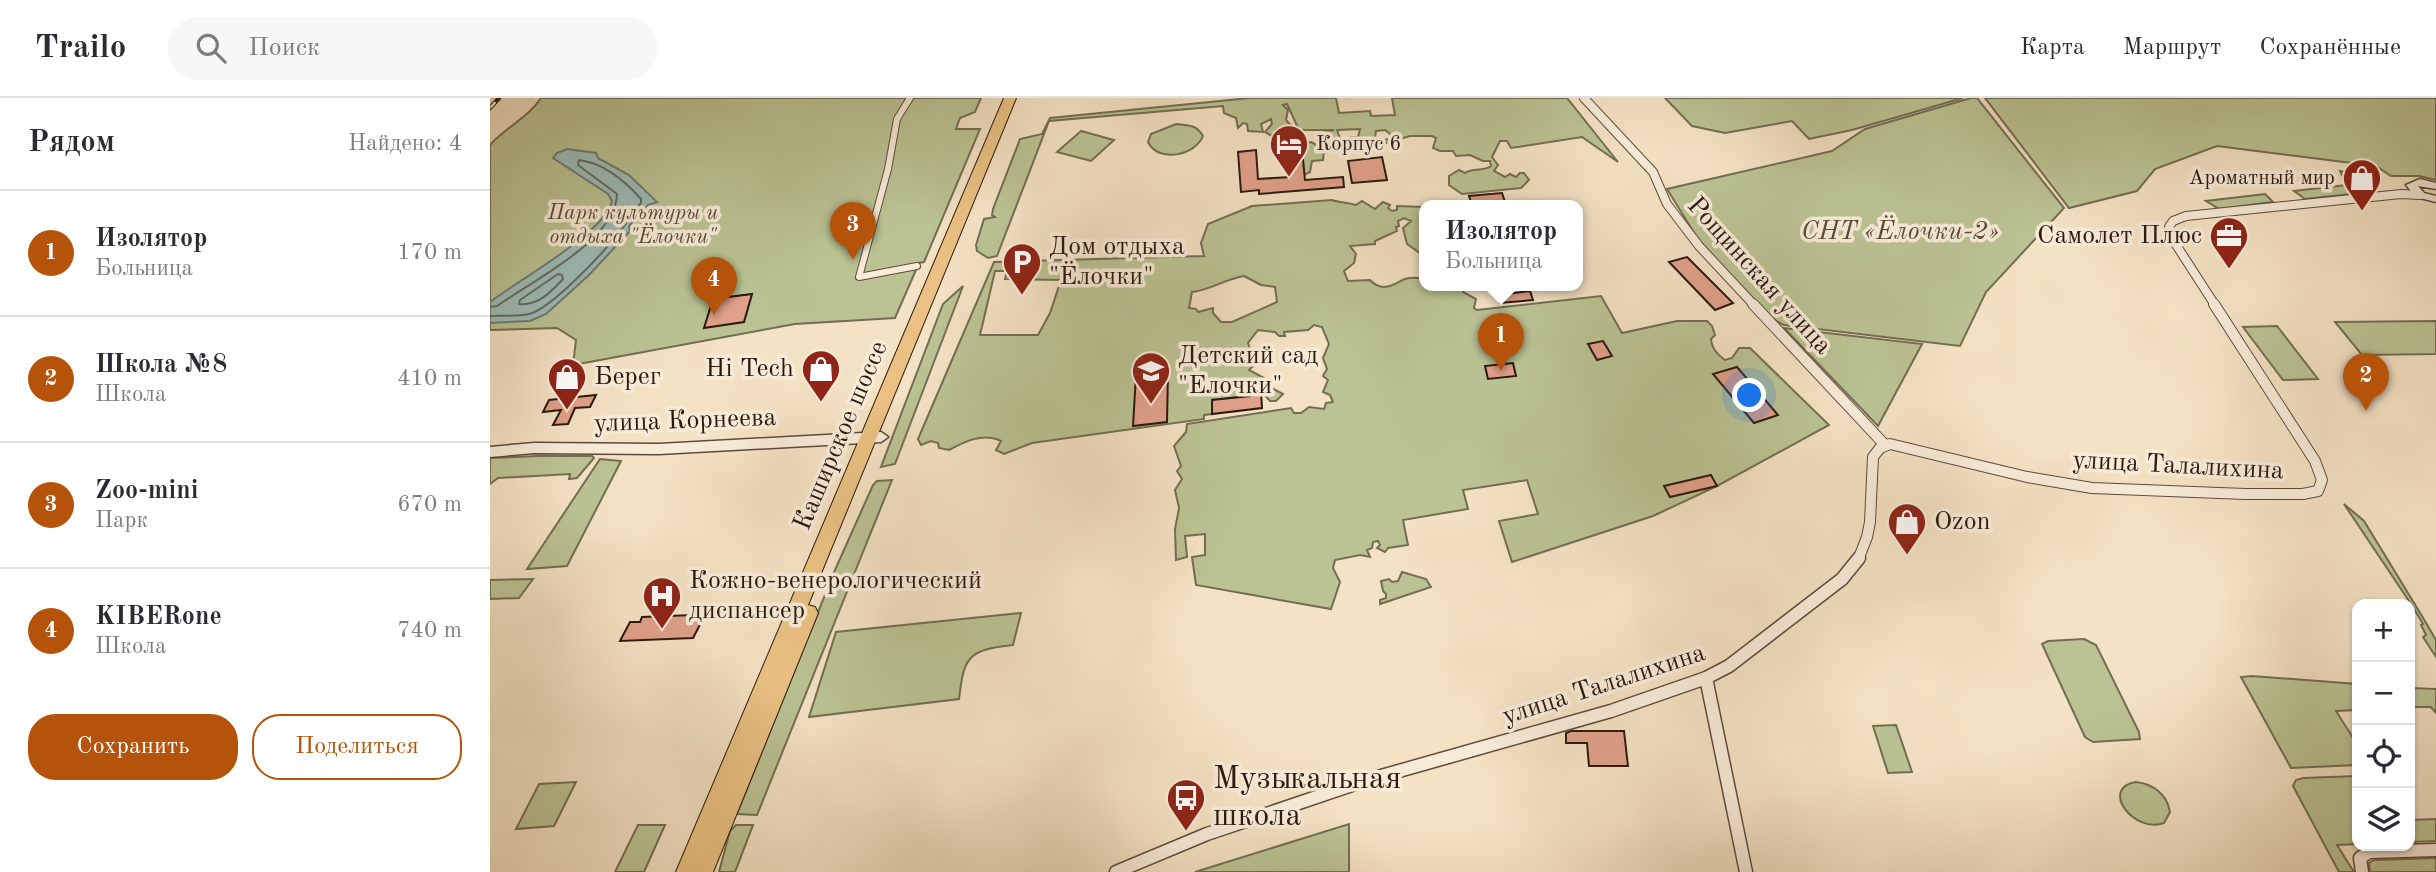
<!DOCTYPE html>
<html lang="ru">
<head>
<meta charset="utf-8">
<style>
	:root { --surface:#fff; --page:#f7f7f7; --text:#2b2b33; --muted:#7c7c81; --line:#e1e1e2; --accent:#b45309 }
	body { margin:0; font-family:"Old Standard TT",serif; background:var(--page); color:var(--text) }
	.controls { position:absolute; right:21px; bottom:21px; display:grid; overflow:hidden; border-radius:14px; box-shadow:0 2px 5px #0004 }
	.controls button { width:63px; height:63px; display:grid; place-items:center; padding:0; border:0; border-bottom:2px solid var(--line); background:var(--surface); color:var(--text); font:35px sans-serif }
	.you { position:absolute; left:1260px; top:298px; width:24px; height:24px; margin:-18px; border:5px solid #fff; border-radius:50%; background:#1a73e8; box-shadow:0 0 0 10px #1a73e833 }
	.badge { display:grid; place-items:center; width:46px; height:46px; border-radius:50%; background:var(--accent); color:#fff; font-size:23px; font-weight:700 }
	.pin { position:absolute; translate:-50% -58px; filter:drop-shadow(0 2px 4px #0008) }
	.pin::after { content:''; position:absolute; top:37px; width:24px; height:21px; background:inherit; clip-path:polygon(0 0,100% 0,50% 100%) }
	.popup { position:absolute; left:929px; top:102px; width:164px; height:91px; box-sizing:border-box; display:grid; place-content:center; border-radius:14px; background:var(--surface); filter:drop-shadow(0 2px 5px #0005); font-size:23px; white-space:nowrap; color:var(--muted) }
	.popup b { font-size:26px; color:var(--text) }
	.popup::after { content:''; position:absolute; left:50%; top:100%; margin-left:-14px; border:14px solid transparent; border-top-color:var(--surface) }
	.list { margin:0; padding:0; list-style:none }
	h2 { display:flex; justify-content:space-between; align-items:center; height:91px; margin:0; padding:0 28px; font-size:30px }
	h2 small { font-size:23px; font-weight:400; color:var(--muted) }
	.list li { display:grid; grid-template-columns:46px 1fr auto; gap:21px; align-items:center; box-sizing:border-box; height:126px; padding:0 28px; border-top:2px solid var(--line) }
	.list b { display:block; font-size:26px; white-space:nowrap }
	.list p { margin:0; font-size:23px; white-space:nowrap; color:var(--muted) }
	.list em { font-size:23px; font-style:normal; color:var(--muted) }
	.actions { display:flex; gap:14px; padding:21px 28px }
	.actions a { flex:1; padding:16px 0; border:2px solid var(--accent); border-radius:28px; text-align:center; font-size:24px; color:var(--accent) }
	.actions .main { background:var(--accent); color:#fff }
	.icon { flex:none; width:38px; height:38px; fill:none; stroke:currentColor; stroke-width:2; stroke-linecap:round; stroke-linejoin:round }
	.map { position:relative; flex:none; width:1946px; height:774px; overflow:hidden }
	header { display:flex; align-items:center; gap:42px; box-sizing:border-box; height:98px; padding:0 35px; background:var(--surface); border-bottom:2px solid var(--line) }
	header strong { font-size:33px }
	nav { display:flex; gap:38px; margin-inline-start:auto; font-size:24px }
	.search { width:490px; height:63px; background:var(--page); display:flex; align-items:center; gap:18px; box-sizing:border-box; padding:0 24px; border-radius:38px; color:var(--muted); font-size:26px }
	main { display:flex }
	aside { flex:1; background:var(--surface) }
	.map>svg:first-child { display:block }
	.green { fill:#bbc394; stroke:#736e51; stroke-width:2; fill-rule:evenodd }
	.water { fill:#9cbdb8; stroke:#6f7b74; stroke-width:2 }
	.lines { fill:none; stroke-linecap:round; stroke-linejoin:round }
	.shore { stroke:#646b63; stroke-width:2 }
	.building { fill:#e1a08a; stroke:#2b190e; stroke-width:2 }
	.pedestrian-casing { stroke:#5d4b3c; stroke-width:8 }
	.minor-far2-casing { stroke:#5d4b3c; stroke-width:10 }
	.minor-far1-casing { stroke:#5d4b3c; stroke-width:12 }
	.minor-casing { stroke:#5d4b3c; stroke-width:15 }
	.tertiary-casing { stroke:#5d4b3c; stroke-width:3 }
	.primary-casing { stroke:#2b190e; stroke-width:2 }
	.pedestrian { stroke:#f8ecd9; stroke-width:6 }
	.minor-far2 { stroke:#f8ecd9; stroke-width:8 }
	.minor-far1 { stroke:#f8ecd9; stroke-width:10 }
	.minor { stroke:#f8ecd9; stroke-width:12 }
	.tertiary { fill:#f8ecd9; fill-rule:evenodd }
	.primary { fill:#eac182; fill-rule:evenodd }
	.rail-casing { stroke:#2b190e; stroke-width:4.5 }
	.rail { stroke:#f8ecd9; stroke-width:2.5; stroke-dasharray:8; stroke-linecap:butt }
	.labels { text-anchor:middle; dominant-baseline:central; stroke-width:7; stroke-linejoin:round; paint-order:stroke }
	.far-poi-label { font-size:21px; fill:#2b190e; stroke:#f8ecd9; text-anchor:start }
	.far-park-label { font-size:21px; font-style:italic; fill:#564c36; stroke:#f8ecd9 }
	.park-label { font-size:26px; font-style:italic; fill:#564c36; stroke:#f8ecd9 }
	.poi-label { font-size:26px; fill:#2b190e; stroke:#f8ecd9; text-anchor:start }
	.street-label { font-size:26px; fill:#2b190e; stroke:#f8ecd9 }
	.near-poi-label { font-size:32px; fill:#2b190e; stroke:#f8ecd9; text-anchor:start }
</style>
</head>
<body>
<header>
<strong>Trailo</strong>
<div class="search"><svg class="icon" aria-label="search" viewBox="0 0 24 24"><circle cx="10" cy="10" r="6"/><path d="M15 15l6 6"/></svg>Поиск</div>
<nav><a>Карта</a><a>Маршрут</a><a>Сохранённые</a></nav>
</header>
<main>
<aside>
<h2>Рядом<small>Найдено: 4</small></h2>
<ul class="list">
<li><span class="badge">1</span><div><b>Изолятор</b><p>Больница</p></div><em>170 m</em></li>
<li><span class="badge">2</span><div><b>Школа №8</b><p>Школа</p></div><em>410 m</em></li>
<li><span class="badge">3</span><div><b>Zoo-mini</b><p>Парк</p></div><em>670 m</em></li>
<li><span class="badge">4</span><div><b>KIBERone</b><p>Школа</p></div><em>740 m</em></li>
</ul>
<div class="actions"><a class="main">Сохранить</a><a>Поделиться</a></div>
</aside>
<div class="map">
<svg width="1946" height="774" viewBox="0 0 1946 774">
	<rect width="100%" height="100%" fill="#f4e2c4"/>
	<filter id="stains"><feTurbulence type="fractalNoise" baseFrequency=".00286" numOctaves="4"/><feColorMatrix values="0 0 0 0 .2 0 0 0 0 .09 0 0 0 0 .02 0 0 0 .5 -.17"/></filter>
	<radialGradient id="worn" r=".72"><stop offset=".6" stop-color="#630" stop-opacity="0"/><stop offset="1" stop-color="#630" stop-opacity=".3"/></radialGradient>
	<g class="green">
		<path d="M51,0H491L485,14L470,20L466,31H490L434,164L429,165L405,220L305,226L83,267L86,242L67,230L0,232V47C16,29 38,20 51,0Z"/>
		<path d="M760,0H846L849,15L880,13L881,18L905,17L902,0H1077L1128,64L1092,39L1021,50L1017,43H1010L1002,59L1008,67L1004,73L1015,79L1020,76L1026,79L1030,75H1034L1039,82L1031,90L972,96L959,87V78L969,72L975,75C984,69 993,74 1001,68L1000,63H993L980,57L966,58L963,53H950L943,50L946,40L942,38H920L896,45L895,42L904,39L895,32L886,33L885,40L889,46L871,47L873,54H867L864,47L855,46L854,44L857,40L868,39L870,31L847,32L851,43L848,48L826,37L844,32H809L797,6L793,7L798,12L796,22L803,30L801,32L805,43L800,46L803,49L793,56L796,60L791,64L787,61L795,33L787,32L788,35L782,38L775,34L782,26L781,21L771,26L773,34L758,33L757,26L753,25L748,30L746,20L734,15L733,8L559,23L507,158L498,160L487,153L486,147L494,121L505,119L502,117L503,111L530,41L552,36L560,20Z"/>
		<polygon points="1175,0 1473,0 1362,32 1319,41 1302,23 1235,35 1202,28"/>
		<polygon points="1481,0 1487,0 1574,110 1496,194 1470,248 1294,227 1282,221 1211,146 1177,91 1342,53 1375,31"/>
		<polygon points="1495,0 1946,0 1946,82 1929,78 1901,78 1886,68 1727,48 1665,71 1647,93 1579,110"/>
		<path d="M686,26C698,27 707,27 713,38C705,58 668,65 658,44L661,36Z"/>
		<polygon points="591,33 624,42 601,63 567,54"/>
		<polygon points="821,44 834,51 833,62 822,63 820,74 814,77 813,62 806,61 806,53 811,46"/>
		<polygon points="1850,73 1865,76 1880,94 1815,101 1804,93 1857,87"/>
		<polygon points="1775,96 1783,104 1729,111 1716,103"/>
		<path d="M842,102C850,105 857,104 866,107L872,103L885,111L893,104L900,107L898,110L902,113L907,112V108L934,109V158L917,146L913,130L921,123L914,120L908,123L909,128L906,129L907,133L885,143V146L860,148L866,156L864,165L854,173L858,183L880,182C893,196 905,185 915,181C921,179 928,180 934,180V187H975L973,194L986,201L984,210L987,212L1111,198L1132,235L1187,223H1217L1222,228L1225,237L1221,241C1222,251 1227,256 1235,262L1242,260L1249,250H1260L1339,327L1227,388L1163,418L1022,464L1009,423L1048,416L1037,382L973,392L978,411L913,422L918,447L898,450L895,454L887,450L890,447L888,443L883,444L882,450L877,452L880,459L870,457L845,462L843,470L850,484L841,511L706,487L702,459L715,457V436L695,438L697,459L686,462L685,431L689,410L685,392L692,381L687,373L691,368L684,348L696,334L697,326L801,310L804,315H811L819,309L834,311L836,305L843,304L840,297L833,294L838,282L833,278L837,271L833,260L839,246L832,229L824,227L818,232L794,234L795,238H789L785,234L768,232L758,245L765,266L759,272L778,282V288L793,296L786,303H780L771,293L760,294V298L722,302V316L714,317V321L542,345L514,356L506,352L511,343C493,334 474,344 459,352L449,350L448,345L441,343L431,347L428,341L504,164L714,158L711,145L718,126L762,108ZM505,173H517L515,181L571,182L560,215L548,237H490ZM754,178L771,187L785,189L787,204L742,224H731L723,215V210L708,214L706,211L699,210L702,194C721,192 735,181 754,178Z"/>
		<polygon points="473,188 405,366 391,369 453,206"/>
		<polygon points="1946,223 1946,256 1872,257 1845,224"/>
		<polygon points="1787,228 1828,281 1793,282 1753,229"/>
		<polygon points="1294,230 1432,246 1388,328"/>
		<polygon points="48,358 102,358 104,360 87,380 79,381 80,376 8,380 0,386 0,360"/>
		<polygon points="110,361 131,363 77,468 37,471"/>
		<polygon points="402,382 267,717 247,716 345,472 383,387 387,383"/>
		<polygon points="1854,406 1874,423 1932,518 1946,542 1946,559 1933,539 1936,537 1931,527 1933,526 1923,509"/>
		<polygon points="912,474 936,481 941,489 890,506 890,502 896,500 896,496 893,493 891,483 899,481 902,484 908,483"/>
		<polygon points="43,481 29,500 0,501 0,482"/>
		<path d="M531,515L523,547C478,552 474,558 469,601L319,619L346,534Z"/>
		<polygon points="1594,541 1606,547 1649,634 1650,641 1603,644 1595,639 1552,546 1558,543"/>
		<polygon points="1762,578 1867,586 1867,612 1846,613 1867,646 1867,667 1801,670 1751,579"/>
		<polygon points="1920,590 1946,591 1946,615 1941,609 1920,609"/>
		<polygon points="1406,627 1422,674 1398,675 1383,628"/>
		<polygon points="1867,678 1867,746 1847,747 1864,774 1849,774 1803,688 1806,682 1813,680"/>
		<polygon points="86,684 64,728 26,731 49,686"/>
		<path d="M1646,684C1663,686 1677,696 1680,714L1674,725C1644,736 1609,690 1646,684Z"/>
		<polygon points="1946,721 1946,743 1920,744 1920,722"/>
		<polygon points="859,726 859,774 705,774"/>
		<polygon points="148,727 175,727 154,774 125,774"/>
		<polygon points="246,727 263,727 245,774 229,774 240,733"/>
		<polygon points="1946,760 1946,774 1880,774 1879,765 1884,762"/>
	</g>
	<path class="water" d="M77,51L106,55L108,60L139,77L167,104L158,107L139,128L140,133L99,177L56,216L40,223L0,225V204C27,183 116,134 122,103L118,96L63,60L67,55Z"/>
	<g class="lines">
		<g class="shore">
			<path d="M68,176L72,177L73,181C61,194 48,208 29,206L30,202Z"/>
			<path d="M0,209L7,208C42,183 126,142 127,96L88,67L89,62C114,65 135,83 151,101V105C142,115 136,126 128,136C113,155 61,211 39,216C27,219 12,217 0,218"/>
		</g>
	</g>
	<g class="building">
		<polygon points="766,52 768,81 800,79 799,63 813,62 815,82 853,79 854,89 769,96 769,92 751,94 748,54"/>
		<polygon points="892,59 897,82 862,85 858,63"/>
		<polygon points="1012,95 1016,107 982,107 979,98"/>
		<polygon points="1197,159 1243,205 1225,212 1179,164"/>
		<polygon points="1040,193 1043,202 1010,205 1007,197"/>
		<polygon points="262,196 254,224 214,230 223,201"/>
		<polygon points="1113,243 1122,258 1107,262 1098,246"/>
		<polygon points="1023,265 1026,278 998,281 995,268"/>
		<polygon points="1247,269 1288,317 1264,325 1223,276"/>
		<polygon points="678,274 677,324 643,328 646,277"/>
		<polygon points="771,293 772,310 722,316 722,302 760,298 760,294"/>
		<polygon points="106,297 100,309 85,310 78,326 63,327 71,312 53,314 59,302"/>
		<polygon points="1221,377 1227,388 1180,399 1174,388"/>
		<polygon points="203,517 201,521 213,521 203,540 130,543 140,524 150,524 152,519"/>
		<polygon points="1081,633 1134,633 1138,668 1099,668 1097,645 1076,645 1076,635"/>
	</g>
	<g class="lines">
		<g class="pedestrian-casing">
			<polyline id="pedestrian" points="420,0 407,21 398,71 369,179 427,168"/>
		</g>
		<g class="minor-far2-casing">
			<g id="minor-far2">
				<polyline points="1094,0 1163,74 1177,106 1209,148 1264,207"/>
				<polyline points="1725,207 1681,139 1679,129 1683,123 1696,118 1911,96 1930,97"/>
			</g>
		</g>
		<g class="minor-far1-casing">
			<g id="minor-far1">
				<polyline points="1263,206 1395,347"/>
				<polyline points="1368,462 1377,439 1380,424 1383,359 1390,350 1400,346 1537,379 1602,390 1755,396 1813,396 1828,393 1832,382 1825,363 1724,206"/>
			</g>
		</g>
		<g class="minor-casing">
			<g id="minor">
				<polyline points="1216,580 1256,774"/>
				<polyline points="626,774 717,736 877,682 1121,613 1216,580 1239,568 1352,481 1369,460"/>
				<polyline points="1872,774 1870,760 1879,754 1946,752"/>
			</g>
		</g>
		<g class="tertiary-casing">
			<g id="tertiary">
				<polygon points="1930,81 1946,85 1946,91 1928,88 1934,95 1946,98 1946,104 1926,99 1916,87"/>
				<polygon points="391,334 398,339 391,344 169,356 44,355 0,359 0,349 44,345 169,346"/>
			</g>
		</g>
		<g class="primary-casing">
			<polygon id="primary" points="514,0 526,0 318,507 325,509 328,515 223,774 186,774"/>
		</g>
		<use href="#pedestrian" class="pedestrian"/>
		<use href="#minor-far2" class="minor-far2"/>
		<use href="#minor-far1" class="minor-far1"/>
		<use href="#minor" class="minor"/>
		<use href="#tertiary" class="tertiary"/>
		<use href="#primary" class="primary"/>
		<g class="rail-casing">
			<polyline id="rail" points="0,10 9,0"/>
		</g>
		<use href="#rail" class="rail"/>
	</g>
	<defs>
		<g id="hotel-pin" transform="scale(2.0125)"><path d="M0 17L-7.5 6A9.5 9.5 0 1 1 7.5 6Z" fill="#8f2418" stroke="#f8ecd9"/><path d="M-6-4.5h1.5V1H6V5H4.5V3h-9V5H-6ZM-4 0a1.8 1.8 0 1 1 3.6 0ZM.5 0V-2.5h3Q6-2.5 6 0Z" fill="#fff"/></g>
		<g id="shop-pin" transform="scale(2.0125)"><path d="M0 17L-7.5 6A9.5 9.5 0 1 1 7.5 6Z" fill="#8f2418" stroke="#f8ecd9"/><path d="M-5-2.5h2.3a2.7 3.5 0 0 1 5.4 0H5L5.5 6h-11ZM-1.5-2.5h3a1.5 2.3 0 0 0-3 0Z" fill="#fff"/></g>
		<g id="office-pin" transform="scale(2.0125)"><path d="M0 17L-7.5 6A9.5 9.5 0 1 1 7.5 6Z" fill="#8f2418" stroke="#f8ecd9"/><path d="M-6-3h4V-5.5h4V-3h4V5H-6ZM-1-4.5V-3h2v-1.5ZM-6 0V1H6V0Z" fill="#fff"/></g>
		<g id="parking-pin" transform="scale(2.0125)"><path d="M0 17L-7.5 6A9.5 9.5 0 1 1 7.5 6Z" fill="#8f2418" stroke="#f8ecd9"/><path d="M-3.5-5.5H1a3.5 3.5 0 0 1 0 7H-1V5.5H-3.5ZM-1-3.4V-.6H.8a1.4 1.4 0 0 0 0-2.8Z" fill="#fff"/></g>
		<g id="school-pin" transform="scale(2.0125)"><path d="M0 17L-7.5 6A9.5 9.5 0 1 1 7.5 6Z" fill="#8f2418" stroke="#f8ecd9"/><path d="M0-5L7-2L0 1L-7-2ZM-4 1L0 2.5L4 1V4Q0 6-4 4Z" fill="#fff"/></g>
		<g id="hospital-pin" transform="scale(2.0125)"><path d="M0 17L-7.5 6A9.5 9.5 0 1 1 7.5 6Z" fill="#8f2418" stroke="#f8ecd9"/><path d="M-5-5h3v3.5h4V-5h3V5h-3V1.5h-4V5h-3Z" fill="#fff"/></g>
		<g id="bus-pin" transform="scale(2.0125)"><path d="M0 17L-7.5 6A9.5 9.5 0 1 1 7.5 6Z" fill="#8f2418" stroke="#f8ecd9"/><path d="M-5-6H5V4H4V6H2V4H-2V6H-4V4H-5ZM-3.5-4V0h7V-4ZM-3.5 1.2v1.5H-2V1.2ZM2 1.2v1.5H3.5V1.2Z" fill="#fff"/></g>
	</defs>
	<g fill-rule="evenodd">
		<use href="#hotel-pin" x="799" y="46"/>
		<use href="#shop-pin" x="1872" y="80"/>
		<use href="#office-pin" x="1739" y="138"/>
		<use href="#parking-pin" x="532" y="164"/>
		<use href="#shop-pin" x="331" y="271"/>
		<use href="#school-pin" x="661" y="273"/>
		<use href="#shop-pin" x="77" y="279"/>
		<use href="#shop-pin" x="1417" y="424"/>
		<use href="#hospital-pin" x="172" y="498"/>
		<use href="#bus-pin" x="696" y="700"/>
	</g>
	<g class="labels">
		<g class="far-poi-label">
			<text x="826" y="46">Корпус 6</text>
			<text x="1845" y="80" text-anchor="end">Ароматный мир</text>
		</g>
		<g class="far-park-label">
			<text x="143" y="115">Парк культуры и<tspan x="143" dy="24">отдыха "Ёлочки"</tspan></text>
		</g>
		<g class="park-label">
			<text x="1410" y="134">СНТ «Ёлочки-2»</text>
		</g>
		<g class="poi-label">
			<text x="1712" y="138" text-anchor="end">Самолет Плюс</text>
			<text x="559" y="149">Дом отдыха<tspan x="559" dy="30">"Ёлочки"</tspan></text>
			<text x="688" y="258">Детский сад<tspan x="688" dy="30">"Елочки"</tspan></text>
			<text x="304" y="271" text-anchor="end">Hi Tech</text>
			<text x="104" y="279">Берег</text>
			<text x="1444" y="424">Ozon</text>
			<text x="199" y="483">Кожно-венерологический<tspan x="199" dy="30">диспансер</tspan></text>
		</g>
		<g class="street-label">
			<text transform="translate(1269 178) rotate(48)">Рощинская улица</text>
			<text transform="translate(195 323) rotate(-2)">улица Корнеева</text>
			<text transform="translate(351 338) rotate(-67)">Каширское шоссе</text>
			<text transform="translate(1688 368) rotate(3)">улица Талалихина</text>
			<text transform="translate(1114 587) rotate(-18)">улица Талалихина</text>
		</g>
		<g class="near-poi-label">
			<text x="723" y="682">Музыкальная<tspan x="723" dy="37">школа</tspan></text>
		</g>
	</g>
	<rect width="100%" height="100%" filter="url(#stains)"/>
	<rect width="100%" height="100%" fill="url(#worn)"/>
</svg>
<div class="controls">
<button>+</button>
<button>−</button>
<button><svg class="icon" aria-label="locate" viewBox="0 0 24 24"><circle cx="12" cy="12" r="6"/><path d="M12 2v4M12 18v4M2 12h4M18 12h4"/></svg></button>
<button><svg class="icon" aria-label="layers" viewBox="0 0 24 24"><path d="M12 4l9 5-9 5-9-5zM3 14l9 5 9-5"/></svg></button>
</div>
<div class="you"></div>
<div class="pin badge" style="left:1011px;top:273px">1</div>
<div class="popup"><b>Изолятор</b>Больница</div>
<div class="pin badge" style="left:1876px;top:313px">2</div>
<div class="pin badge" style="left:363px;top:162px">3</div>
<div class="pin badge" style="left:224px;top:217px">4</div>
</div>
</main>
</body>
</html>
